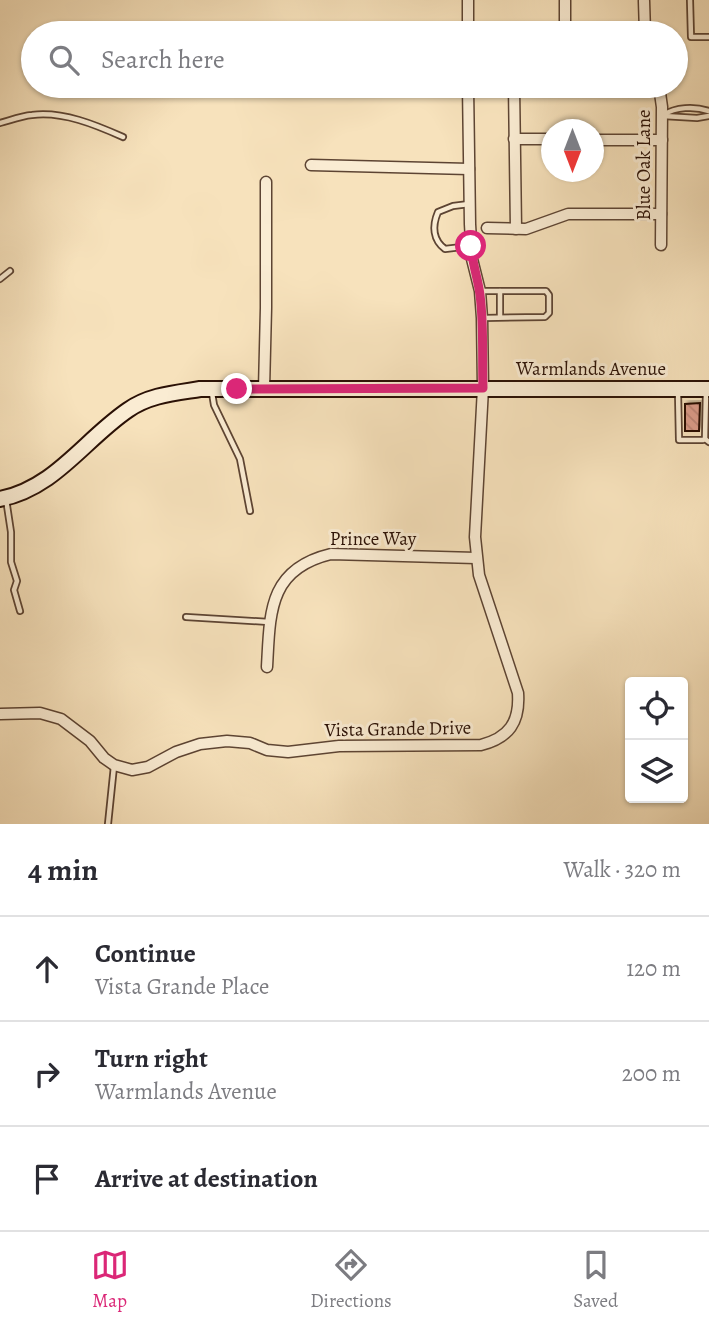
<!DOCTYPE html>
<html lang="en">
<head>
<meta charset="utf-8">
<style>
	:root { --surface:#fff; --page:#f7f7f7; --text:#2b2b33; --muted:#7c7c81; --line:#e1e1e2; --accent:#db2777 }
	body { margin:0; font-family:Alegreya,serif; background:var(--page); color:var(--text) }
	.controls { position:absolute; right:21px; bottom:21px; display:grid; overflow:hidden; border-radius:7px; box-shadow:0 2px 5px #0004 }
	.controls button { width:63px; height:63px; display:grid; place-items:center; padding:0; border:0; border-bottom:2px solid var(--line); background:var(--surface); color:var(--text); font:35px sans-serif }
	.compass { position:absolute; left:541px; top:119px; width:63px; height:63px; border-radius:50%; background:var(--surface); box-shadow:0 2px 5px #0004; rotate:180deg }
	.stop { position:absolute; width:21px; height:21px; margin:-16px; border:5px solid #db2777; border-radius:50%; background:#fff }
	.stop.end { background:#db2777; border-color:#fff; box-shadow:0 2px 7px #0008 }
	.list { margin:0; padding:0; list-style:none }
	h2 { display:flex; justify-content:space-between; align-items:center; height:91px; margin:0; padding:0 28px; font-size:30px }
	h2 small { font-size:23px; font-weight:400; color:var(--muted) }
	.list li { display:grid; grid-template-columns:46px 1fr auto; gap:21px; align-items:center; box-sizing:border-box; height:105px; padding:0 28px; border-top:2px solid var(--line) }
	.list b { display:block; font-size:26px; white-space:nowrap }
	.list p { margin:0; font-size:23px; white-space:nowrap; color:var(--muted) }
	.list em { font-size:23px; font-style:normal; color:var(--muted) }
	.icon { flex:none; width:38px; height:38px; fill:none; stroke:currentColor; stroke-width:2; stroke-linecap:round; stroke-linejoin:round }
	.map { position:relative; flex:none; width:709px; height:824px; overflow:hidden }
	.search { position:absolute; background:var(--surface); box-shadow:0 2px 5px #0004; left:21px; right:21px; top:21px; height:77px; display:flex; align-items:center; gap:18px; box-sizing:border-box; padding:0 24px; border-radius:38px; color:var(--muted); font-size:26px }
	.sheet { height:406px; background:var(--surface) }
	nav { display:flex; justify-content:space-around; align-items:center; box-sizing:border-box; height:98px; border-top:2px solid var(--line); background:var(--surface); font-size:19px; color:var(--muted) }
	nav a { display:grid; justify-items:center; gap:4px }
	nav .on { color:var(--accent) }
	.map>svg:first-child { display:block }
	.building { fill:url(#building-back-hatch); stroke:#2a1005; stroke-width:2; filter:url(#shadow) }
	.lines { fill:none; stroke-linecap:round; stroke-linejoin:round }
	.lane-casing { stroke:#5d4433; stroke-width:8 }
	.street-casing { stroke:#5d4433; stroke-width:13 }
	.secondary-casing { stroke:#2a1005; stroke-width:18 }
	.lane { stroke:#faecd3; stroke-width:4.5 }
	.street { stroke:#faecd3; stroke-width:10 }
	.secondary { stroke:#faecd3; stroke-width:14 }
	.route { stroke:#db2777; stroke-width:9 }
	.labels { text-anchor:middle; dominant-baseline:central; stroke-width:6; stroke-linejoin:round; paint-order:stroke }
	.street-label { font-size:19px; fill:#2a1005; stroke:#faecd3 }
</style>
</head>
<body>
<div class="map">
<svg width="709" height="824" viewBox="0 0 709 824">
	<defs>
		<pattern id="building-back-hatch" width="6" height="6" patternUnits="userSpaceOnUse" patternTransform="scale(1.75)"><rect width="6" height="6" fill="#da9b88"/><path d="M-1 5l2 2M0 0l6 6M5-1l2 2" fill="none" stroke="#bb8474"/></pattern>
		<filter id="shadow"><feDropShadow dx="3" dy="-3" stdDeviation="2" flood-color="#0004"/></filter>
	</defs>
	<rect width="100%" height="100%" fill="#f7e2bc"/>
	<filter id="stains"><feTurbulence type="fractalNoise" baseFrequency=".00286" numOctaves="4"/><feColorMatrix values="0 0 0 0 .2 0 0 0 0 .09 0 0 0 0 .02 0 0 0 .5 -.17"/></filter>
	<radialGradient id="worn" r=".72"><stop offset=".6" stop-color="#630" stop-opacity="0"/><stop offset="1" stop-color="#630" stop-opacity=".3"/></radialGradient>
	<polygon class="building" points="700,403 699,431 685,431 685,404"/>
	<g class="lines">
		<g class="lane-casing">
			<g id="lane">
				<polyline points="690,0 691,37 709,37"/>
				<path d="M663,115C676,107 694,106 709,111"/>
				<polyline points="663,116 697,118 709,116"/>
				<path d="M0,123C11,120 21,116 32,115C63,111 96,125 123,137"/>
				<path d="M469,204L453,206L438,212C432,226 433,240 445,249L470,246"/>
				<polyline points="0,279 10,271"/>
				<polyline points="481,291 546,291 549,295 549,313 545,317 484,318"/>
				<polyline points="500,291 500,317"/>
				<polyline points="678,392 679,440 703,440 705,439 709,442"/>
				<polyline points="212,393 214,405 240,459 250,511"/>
				<polyline points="705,439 706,391"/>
				<polyline points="6,499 11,532 11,562 17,581 14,590 20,611"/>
				<polyline points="186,617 269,622"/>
				<polyline points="108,824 114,766"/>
			</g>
		</g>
		<g class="street-casing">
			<g id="street">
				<polyline points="468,0 468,33"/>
				<polyline points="644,1 645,33"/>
				<polyline points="565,33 565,1"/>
				<polyline points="514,86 516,229"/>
				<polyline points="659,86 662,107 661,245"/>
				<polyline points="514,139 552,139"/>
				<polyline points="594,140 662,140"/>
				<polyline points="311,165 469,169"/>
				<polyline points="487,228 526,229 568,214 661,214"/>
				<polyline points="264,389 266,308 266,182"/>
				<path d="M267,667C270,613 268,569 331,554L476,558"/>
				<path d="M0,714L40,713L61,719L90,741L104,758L114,765L132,770L148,767L176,752L200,744L227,741L250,743L267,750L288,752L339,746L481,745C509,738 520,722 518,693L479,575L475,537L483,388L482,318L480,291L472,259L470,224L468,86"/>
			</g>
		</g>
		<g class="secondary-casing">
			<path id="secondary" d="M0,499C55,488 84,440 128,410C149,395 175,393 200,389H709"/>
		</g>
		<use href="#lane" class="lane"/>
		<use href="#street" class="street"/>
		<use href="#secondary" class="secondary"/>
	</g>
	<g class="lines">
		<path class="route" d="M237,389L483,388C482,357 484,325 480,295C478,278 472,263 471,246"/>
	</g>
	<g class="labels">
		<g class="street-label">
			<text transform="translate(644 165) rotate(-90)">Blue Oak Lane</text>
			<text x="591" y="369">Warmlands Avenue</text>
			<text x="373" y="539">Prince Way</text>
			<text transform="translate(398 729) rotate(-1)">Vista Grande Drive</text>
		</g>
	</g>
	<rect width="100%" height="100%" filter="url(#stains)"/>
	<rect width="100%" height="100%" fill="url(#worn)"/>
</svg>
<div class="controls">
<button><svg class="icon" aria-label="locate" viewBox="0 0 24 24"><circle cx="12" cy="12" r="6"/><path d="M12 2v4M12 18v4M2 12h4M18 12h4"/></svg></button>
<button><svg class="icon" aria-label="layers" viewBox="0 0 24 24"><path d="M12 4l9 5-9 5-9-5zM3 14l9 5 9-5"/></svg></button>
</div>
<svg class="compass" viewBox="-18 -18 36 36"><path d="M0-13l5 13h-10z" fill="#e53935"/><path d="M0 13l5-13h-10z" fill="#7c7c81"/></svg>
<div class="stop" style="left:471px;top:246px"></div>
<div class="stop end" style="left:237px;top:389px"></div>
<div class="search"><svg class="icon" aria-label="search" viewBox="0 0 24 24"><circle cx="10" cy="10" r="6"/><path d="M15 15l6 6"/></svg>Search here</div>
</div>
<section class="sheet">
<h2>4 min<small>Walk · 320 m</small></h2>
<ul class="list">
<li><svg class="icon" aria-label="ahead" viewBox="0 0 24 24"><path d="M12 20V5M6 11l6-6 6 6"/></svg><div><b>Continue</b><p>Vista Grande Place</p></div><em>120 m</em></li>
<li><svg class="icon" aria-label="right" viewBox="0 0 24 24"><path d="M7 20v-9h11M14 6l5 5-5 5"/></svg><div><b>Turn right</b><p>Warmlands Avenue</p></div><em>200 m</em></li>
<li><svg class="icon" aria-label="arrive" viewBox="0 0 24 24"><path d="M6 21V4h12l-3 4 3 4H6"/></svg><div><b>Arrive at destination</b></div></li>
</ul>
</section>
<nav>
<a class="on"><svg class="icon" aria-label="map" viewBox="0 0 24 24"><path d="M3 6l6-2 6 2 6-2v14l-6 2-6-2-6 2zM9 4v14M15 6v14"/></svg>Map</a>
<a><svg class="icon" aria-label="directions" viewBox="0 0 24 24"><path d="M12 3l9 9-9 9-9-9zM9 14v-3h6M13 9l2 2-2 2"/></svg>Directions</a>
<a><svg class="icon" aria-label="saved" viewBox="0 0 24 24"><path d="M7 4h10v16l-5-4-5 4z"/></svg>Saved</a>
</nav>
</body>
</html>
